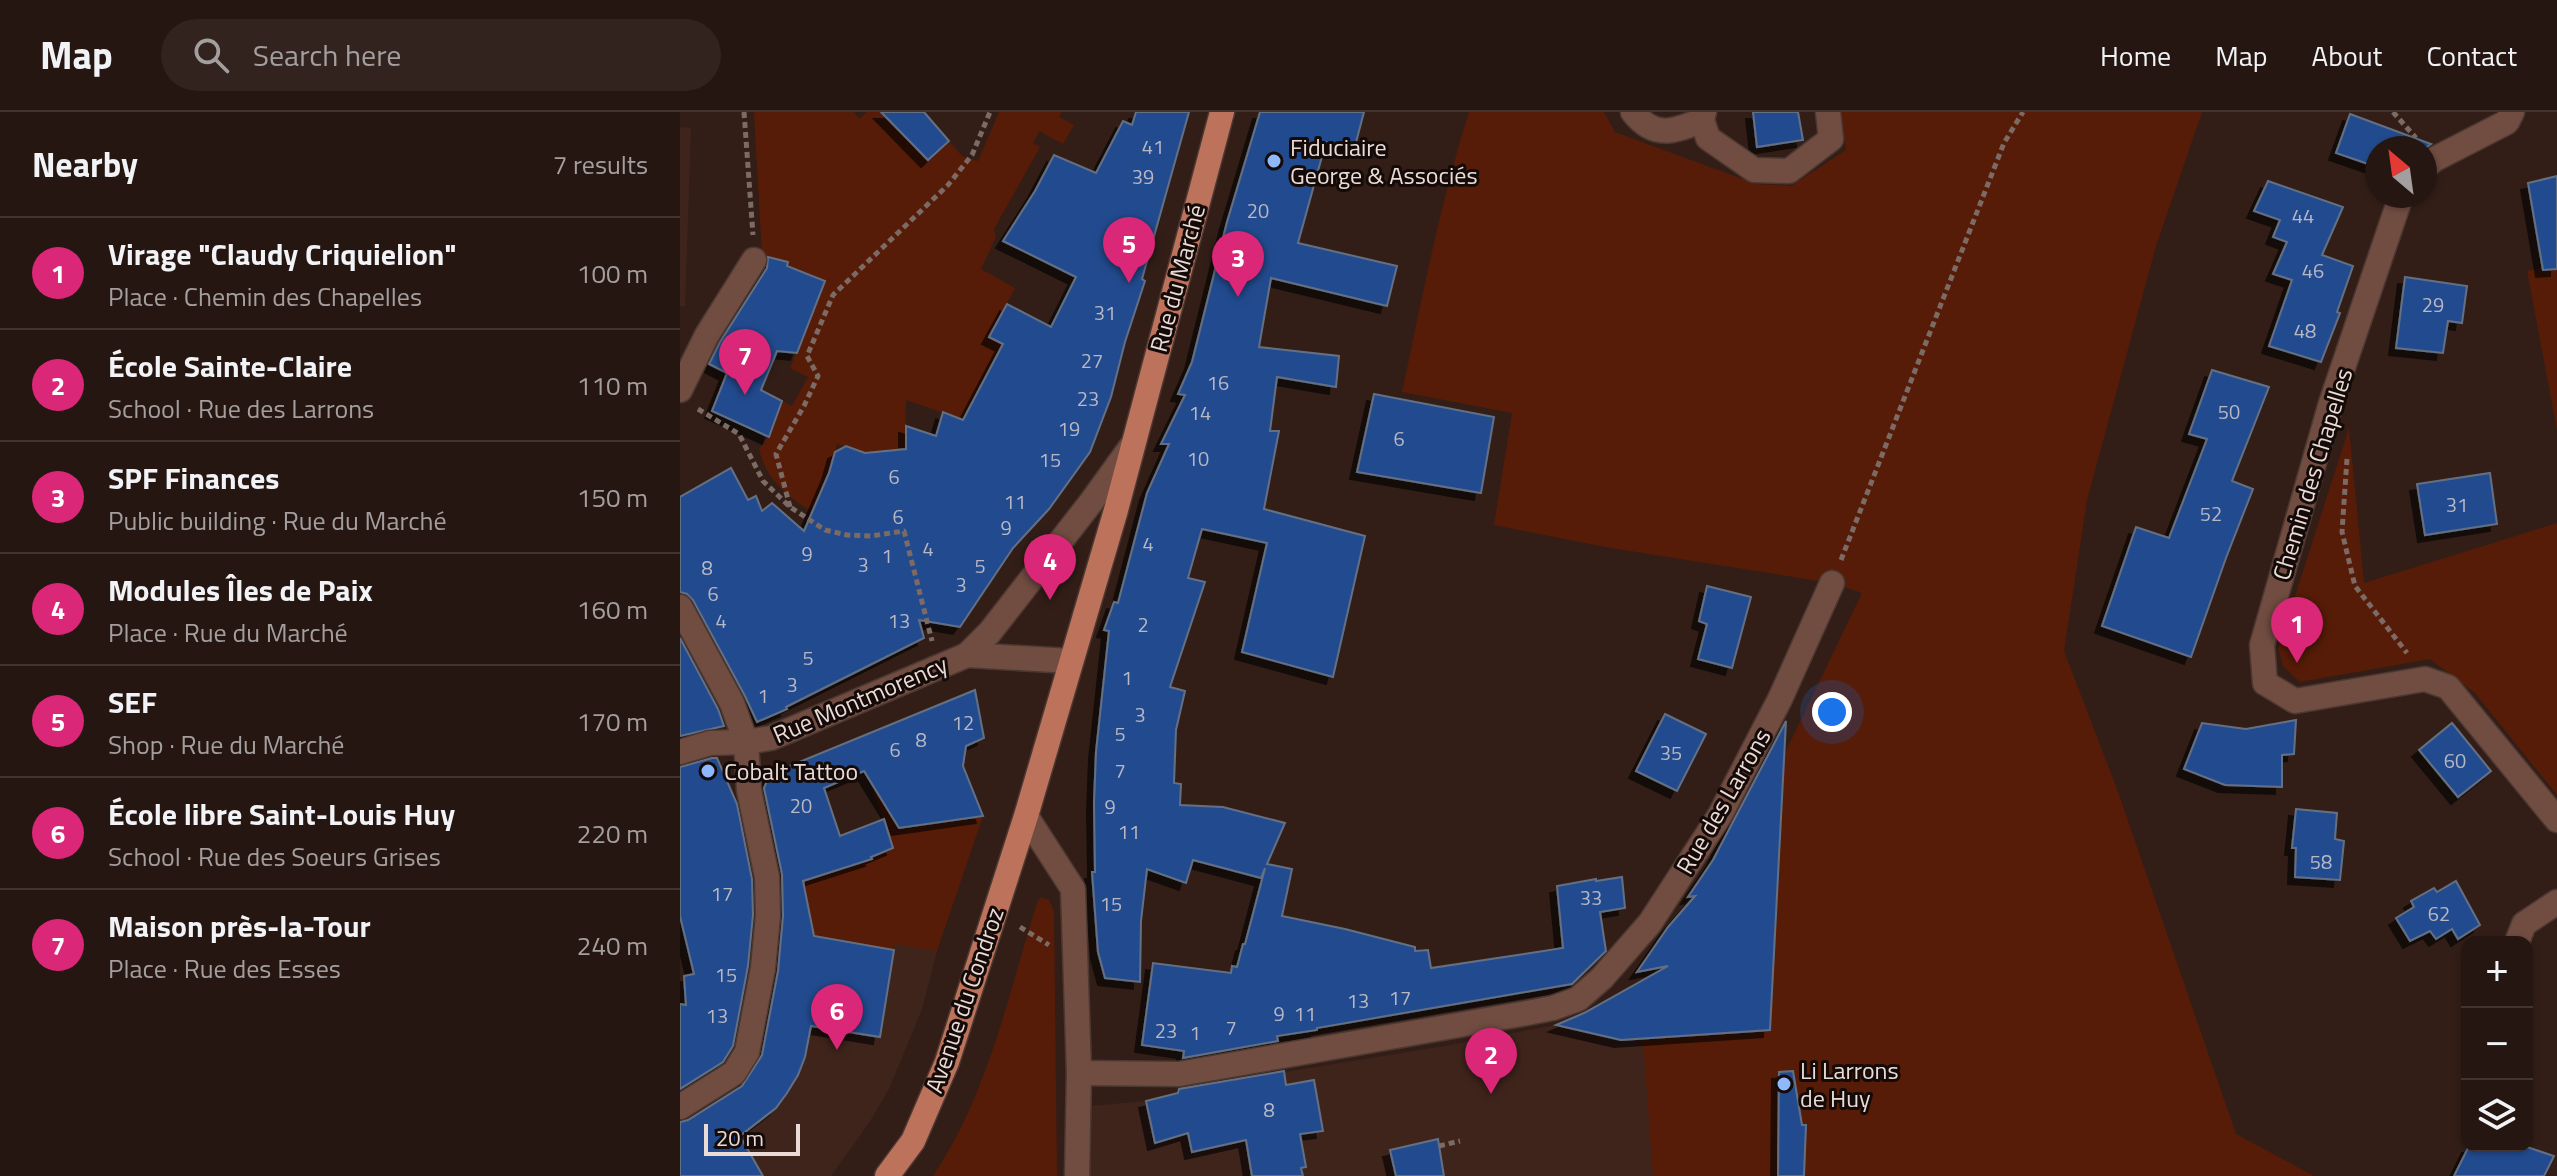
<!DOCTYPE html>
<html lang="en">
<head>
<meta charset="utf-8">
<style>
	:root { --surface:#261611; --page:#32231f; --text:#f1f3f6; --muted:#a49f9f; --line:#423531; --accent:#db2777 }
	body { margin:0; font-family:"Titillium Web",sans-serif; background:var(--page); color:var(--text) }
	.controls { position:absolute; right:24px; bottom:24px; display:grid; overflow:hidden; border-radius:16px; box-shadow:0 2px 6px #0004 }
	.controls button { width:72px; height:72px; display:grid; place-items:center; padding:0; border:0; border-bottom:2px solid var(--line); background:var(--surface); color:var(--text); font:40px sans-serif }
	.compass { position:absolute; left:1685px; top:24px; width:72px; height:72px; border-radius:50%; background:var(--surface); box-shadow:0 2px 6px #0004; rotate:331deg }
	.scale { position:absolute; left:24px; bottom:20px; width:96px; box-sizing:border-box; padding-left:8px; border:4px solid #eadbd6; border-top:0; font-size:22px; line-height:28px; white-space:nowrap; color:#eadbd6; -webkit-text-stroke:6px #140a08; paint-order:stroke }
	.you { position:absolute; left:1152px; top:600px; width:28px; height:28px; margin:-20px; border:6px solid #fff; border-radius:50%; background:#1a73e8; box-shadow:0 0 0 12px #1a73e833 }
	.badge { display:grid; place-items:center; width:52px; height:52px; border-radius:50%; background:var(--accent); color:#fff; font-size:26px; font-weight:700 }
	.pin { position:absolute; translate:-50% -66px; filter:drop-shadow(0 2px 4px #0008) }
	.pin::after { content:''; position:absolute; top:42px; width:28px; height:24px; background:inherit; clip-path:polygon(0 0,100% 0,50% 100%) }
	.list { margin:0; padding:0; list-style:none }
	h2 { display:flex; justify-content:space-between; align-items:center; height:104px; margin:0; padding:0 32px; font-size:34px }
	h2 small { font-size:26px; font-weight:400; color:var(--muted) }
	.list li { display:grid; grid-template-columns:52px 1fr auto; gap:24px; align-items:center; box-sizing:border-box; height:112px; padding:0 32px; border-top:2px solid var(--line) }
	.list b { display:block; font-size:30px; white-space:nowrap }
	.list p { margin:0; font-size:26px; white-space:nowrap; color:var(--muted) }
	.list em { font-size:26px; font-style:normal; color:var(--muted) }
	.icon { flex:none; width:44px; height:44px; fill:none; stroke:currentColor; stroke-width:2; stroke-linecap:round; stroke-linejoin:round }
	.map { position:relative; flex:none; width:1877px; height:1064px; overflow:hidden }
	header { display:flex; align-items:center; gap:48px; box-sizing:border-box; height:112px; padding:0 40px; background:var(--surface); border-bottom:2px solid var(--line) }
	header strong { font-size:38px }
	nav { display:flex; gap:44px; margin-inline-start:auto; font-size:28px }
	.search { width:560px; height:72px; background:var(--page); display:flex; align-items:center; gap:20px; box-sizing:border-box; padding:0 28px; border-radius:44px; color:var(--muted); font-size:30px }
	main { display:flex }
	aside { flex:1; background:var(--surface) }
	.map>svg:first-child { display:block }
	.built { fill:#3f241c }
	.green { fill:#561c08 }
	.building { fill:#244c8f; stroke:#647084; stroke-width:2; filter:url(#shadow) }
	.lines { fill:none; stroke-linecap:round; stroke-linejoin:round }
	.minor-casing { stroke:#4c3832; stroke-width:27 }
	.major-casing { stroke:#4c3832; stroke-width:27 }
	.path { stroke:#7c6a64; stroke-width:5; stroke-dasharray:6 4; stroke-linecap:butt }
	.minor { stroke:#714c41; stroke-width:24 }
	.major { stroke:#bd725b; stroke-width:24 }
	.poi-dot { fill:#8fb8fd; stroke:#140a08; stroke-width:3 }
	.labels { text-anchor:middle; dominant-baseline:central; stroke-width:6; stroke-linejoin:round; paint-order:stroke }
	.number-label { font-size:20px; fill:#b8b7c4 }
	.poi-label { font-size:24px; fill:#eadbd6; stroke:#140a08; text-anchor:start }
	.street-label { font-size:24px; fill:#eadbd6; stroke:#140a08 }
</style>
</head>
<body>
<header>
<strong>Map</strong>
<div class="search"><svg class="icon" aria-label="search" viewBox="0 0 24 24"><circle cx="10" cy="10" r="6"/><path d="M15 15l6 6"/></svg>Search here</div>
<nav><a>Home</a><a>Map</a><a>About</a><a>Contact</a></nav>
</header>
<main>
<aside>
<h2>Nearby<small>7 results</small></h2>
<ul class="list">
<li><span class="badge">1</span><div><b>Virage &quot;Claudy Criquielion&quot;</b><p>Place · Chemin des Chapelles</p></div><em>100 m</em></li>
<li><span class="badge">2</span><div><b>École Sainte-Claire</b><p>School · Rue des Larrons</p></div><em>110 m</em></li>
<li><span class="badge">3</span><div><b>SPF Finances</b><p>Public building · Rue du Marché</p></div><em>150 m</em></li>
<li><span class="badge">4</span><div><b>Modules Îles de Paix</b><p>Place · Rue du Marché</p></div><em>160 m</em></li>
<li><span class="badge">5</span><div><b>SEF</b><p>Shop · Rue du Marché</p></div><em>170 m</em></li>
<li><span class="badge">6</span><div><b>École libre Saint-Louis Huy</b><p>School · Rue des Soeurs Grises</p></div><em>220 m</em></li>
<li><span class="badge">7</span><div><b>Maison près-la-Tour</b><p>Place · Rue des Esses</p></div><em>240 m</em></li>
</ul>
</aside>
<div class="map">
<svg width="1877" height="1064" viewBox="0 0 1877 1064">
	<defs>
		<filter id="shadow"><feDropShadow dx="-7" dy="7" stdDeviation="0" flood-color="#0009"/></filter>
	</defs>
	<rect width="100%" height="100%" fill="#321e17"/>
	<g class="built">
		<polygon points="0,15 11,16 5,194 0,194"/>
		<polygon points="104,819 214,837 215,831 257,839 242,897 209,977 189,1011 151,1064 20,1064 0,1013 57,981 85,945"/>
		<polygon points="876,913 941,928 1090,918 1139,1064 408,1064 410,994 466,989 560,967 765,934"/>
	</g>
	<g class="green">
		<path d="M74,0H174L179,7L187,0H201L248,48L269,29L282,44L298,49L319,0H382L379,5L394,13L383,32L359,19L353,31L360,35L314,117L316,125L301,157L335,176L309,224L323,232L287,309L226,288L225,346H207L206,339L185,341L157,332L149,361L132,400C108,384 86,368 79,337L89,324L102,289L112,294L128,265L110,256L145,169L126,161L106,160L107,150L82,143Z"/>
		<path d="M789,0H924L935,20L1076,72L1111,74L1166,38L1161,0H1522L1476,134L1407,388L1384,539L1437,677L1556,1022L1634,1064H973L963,926L1090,917L1105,641L1182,481L1152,471L931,436L814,413L832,301L722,280C742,186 760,92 789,0Z"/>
		<polygon points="1877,152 1877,318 1847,159"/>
		<polygon points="1669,316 1684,471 1877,411 1877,683 1795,581 1750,547 1620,570 1604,555 1598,537"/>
		<polygon points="189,666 215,689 224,715 303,704 257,839 215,832 214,838 134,824 123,769 191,747 191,745 213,736"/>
		<path d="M361,785L369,788L374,799L377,1064H253C308,982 328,884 357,791Z"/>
	</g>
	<g class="building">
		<polygon points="201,0 244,0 269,29 248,48"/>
		<polygon points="456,0 509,0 462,167 465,169 445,230 431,285 410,340 369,397 333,436 280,515 239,508 244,526 106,595 107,597 77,610 65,584 13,488 7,482 0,480 0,385 51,356 68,388 76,384 82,399 92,391 124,419 149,361 155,340 166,334 185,341 226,337 226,314 256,324 263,300 283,308 323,232 309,225 327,192 371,215 396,165 323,129 355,79 374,43 416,61 443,9 452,13"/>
		<polygon points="580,0 684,0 674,38 646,30 618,131 717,154 707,194 591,166 579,235 659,244 656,275 597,265 590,319 599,319 584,397 685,424 653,565 562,540 587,431 522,417 508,466 525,470 490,575 505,579 496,618 494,671 501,672 500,693 543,695 605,711 587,752 612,757 602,804 665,817 735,835 735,839 748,838 751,856 883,836 877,774 916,767 916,769 942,765 945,796 920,800 926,839 892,872 637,916 637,918 597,924 598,929 503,946 504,939 462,933 473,851 551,861 552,854 557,855 563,832 565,832 585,756 581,766 513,748 506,771 467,757 461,809 460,870 425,866 418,840 412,760 415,760 414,691 416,640 429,519 424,518 434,490 438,491 467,381 489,332 481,332 505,283 498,282 512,250 547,110"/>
		<polygon points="1073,0 1118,0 1123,28 1077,35"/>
		<polygon points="1670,2 1751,32 1745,36 1697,36 1697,55 1656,41"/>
		<polygon points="1877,64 1877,157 1863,158 1848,71"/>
		<polygon points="1588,69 1663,95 1642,143 1673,154 1657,200 1660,201 1641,250 1589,234 1612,168 1593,162 1607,130 1593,125 1600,108 1574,99"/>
		<polygon points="88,145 108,150 107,154 145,169 117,241 97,239 81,278 102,289 89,325 32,299 47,261 29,252 40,230 87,156"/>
		<polygon points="1725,165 1787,174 1782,211 1768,209 1763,241 1716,236"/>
		<polygon points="1532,258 1589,275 1552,369 1573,377 1546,446 1511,545 1422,514 1456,415 1489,426 1527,327 1509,322"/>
		<polygon points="694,282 814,305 801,381 677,360"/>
		<polygon points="1810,361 1817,412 1745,423 1737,372"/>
		<polygon points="1027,474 1071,485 1052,556 1018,547 1027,512 1019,509"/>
		<polygon points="0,526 38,597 44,614 0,624"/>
		<polygon points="295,578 304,626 286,634 283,654 303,704 219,716 184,659 144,676 160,724 204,707 213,736 191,745 192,747 123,769 134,824 214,838 200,925 131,914 125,945 118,963 107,981 96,996 60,1024 83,1064 0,1064 0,1010 8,1008 62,974 82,943 98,859 103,804 102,762 84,676 90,662"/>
		<polygon points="985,602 1026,622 997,679 956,659"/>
		<polygon points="1616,608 1614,642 1602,643 1602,675 1545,673 1504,657 1522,611 1566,617"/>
		<polygon points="1106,609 1090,918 941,928 876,913 904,901 988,854 957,860 988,815 1015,784 1008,785 1033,748"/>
		<polygon points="1772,611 1811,659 1778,685 1739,638"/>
		<polygon points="32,646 37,646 57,692 72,767 73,803 68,854 53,934 43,950 0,977 0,892 6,893 4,864 14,862 0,804 0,655"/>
		<polygon points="1616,697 1657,701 1655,727 1664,729 1660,768 1615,765 1616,736 1612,736"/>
		<polygon points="1776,769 1800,813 1778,827 1772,817 1756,827 1750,819 1730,829 1716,806 1734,795 1731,789 1754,776 1757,780"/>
		<polygon points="604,959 606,973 634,968 643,1019 620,1022 626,1055 621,1056 623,1064 572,1064 566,1028 512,1040 508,1021 475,1031 466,989 498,981 499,977"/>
		<polygon points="1113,959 1122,1013 1126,1013 1124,1064 1098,1064 1099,960"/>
		<polygon points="758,1027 764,1064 716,1064 710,1038"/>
		<polygon points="1789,1034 1844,1034 1874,1044 1864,1064 1774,1064"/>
	</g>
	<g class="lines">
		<g class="minor-casing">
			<g id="minor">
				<path d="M953,0C974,27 994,20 1022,8"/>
				<polyline points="1024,0 1022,8 1028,26 1074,58 1109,59 1151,27 1148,0"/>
				<polyline points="1745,55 1755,47 1827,10 1832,0"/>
				<polyline points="1721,84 1651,291 1582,533 1585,571 1615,589 1745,567 1768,575 1877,708"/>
				<polyline points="0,278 27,223 74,148"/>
				<polyline points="0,495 52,591 66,630 69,678 87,765 88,804 83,856 67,940 54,961 0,995"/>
				<polyline points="287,543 310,520 412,389 451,335"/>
				<polyline points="0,640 30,631 66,630 91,626 287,543 390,549"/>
				<polyline points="346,704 393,777 399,961 397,1064"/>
				<polyline points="1837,830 1844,812 1877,790"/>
				<polyline points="399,961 499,962 847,901 873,896 898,887 922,866 970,811 1040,703 1100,587 1152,471"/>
			</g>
		</g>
		<g class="major-casing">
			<polyline id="major" points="207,1064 233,1029 267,950 346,704 436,398 542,0"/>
		</g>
		<g class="path">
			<polyline points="64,0 73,123"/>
			<polyline points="1713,0 1736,26"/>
			<polyline points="18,297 59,322 83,369 110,395 145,418 167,423 191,424 224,419 252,529"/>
			<polyline points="1667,347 1662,420 1675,474 1727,541"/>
			<polyline points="110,395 96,342 124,294 138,264 127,244 153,183 268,73 292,43 310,0"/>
			<polyline points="1161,448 1324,31 1343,0"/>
			<polyline points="340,815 369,833"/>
			<polyline points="759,1034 780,1029"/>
		</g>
		<use href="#minor" class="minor"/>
		<use href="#major" class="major"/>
	</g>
	<g class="poi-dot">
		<circle cx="594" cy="49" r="8"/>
		<circle cx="28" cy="659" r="8"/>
		<circle cx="1104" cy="972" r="8"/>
	</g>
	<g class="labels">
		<g class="number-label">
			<text x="473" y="34">41</text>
			<text x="463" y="64">39</text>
			<text x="578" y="98">20</text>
			<text x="1623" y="103">44</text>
			<text x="1633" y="158">46</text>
			<text x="1753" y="192">29</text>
			<text x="425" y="200">31</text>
			<text x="1625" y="218">48</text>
			<text x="412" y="248">27</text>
			<text x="538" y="270">16</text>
			<text x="408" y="286">23</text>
			<text x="1549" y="299">50</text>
			<text x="520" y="300">14</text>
			<text x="389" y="316">19</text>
			<text x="719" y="326">6</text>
			<text x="518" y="346">10</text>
			<text x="370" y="347">15</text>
			<text x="214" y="364">6</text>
			<text x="335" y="389">11</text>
			<text x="1777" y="392">31</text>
			<text x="1531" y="401">52</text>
			<text x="218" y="404">6</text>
			<text x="326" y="415">9</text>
			<text x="468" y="431">4</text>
			<text x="248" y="436">4</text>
			<text x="127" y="441">9</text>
			<text x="207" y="443">1</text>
			<text x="183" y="452">3</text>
			<text x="300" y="453">5</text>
			<text x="27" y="455">8</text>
			<text x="281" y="472">3</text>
			<text x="33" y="481">6</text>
			<text x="41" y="508">4</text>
			<text x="219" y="508">13</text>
			<text x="463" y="512">2</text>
			<text x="128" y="545">5</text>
			<text x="447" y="565">1</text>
			<text x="112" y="572">3</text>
			<text x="83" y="583">1</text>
			<text x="460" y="602">3</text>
			<text x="283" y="610">12</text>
			<text x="440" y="621">5</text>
			<text x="241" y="627">8</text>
			<text x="215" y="637">6</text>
			<text x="991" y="640">35</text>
			<text x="1775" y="648">60</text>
			<text x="440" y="658">7</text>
			<text x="121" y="693">20</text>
			<text x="430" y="694">9</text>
			<text x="449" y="719">11</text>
			<text x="1641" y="749">58</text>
			<text x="42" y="781">17</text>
			<text x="911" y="785">33</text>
			<text x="431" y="791">15</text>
			<text x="1759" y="801">62</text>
			<text x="46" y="862">15</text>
			<text x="720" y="885">17</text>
			<text x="678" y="888">13</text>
			<text x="599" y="901">9</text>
			<text x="625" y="901">11</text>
			<text x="37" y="903">13</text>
			<text x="551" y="915">7</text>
			<text x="486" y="918">23</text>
			<text x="515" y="920">1</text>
			<text x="589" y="997">8</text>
		</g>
		<g class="poi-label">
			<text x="610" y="35">Fiduciaire<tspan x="610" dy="28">George &amp; Associés</tspan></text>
			<text x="44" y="659">Cobalt Tattoo</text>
			<text x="1120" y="958">Li Larrons<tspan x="1120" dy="28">de Huy</tspan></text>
		</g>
		<g class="street-label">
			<text transform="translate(497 166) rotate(-75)">Rue du Marché</text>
			<text transform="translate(1632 362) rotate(-73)">Chemin des Chapelles</text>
			<text transform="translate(180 587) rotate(-23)">Rue Montmorency</text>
			<text transform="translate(1043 689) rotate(-60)">Rue des Larrons</text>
			<text transform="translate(284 888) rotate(-71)">Avenue du Condroz</text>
		</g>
	</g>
</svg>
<div class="controls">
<button>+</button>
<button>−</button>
<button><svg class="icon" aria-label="layers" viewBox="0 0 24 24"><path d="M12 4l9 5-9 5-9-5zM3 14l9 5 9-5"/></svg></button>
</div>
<svg class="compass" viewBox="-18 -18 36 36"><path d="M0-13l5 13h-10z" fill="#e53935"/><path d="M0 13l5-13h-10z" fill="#a49f9f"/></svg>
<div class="scale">20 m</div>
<div class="you"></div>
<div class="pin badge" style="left:1617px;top:551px">1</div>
<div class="pin badge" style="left:811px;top:982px">2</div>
<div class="pin badge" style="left:558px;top:185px">3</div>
<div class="pin badge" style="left:370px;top:488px">4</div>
<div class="pin badge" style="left:449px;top:171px">5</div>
<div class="pin badge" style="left:157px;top:938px">6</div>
<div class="pin badge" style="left:65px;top:283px">7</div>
</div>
</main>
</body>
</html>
